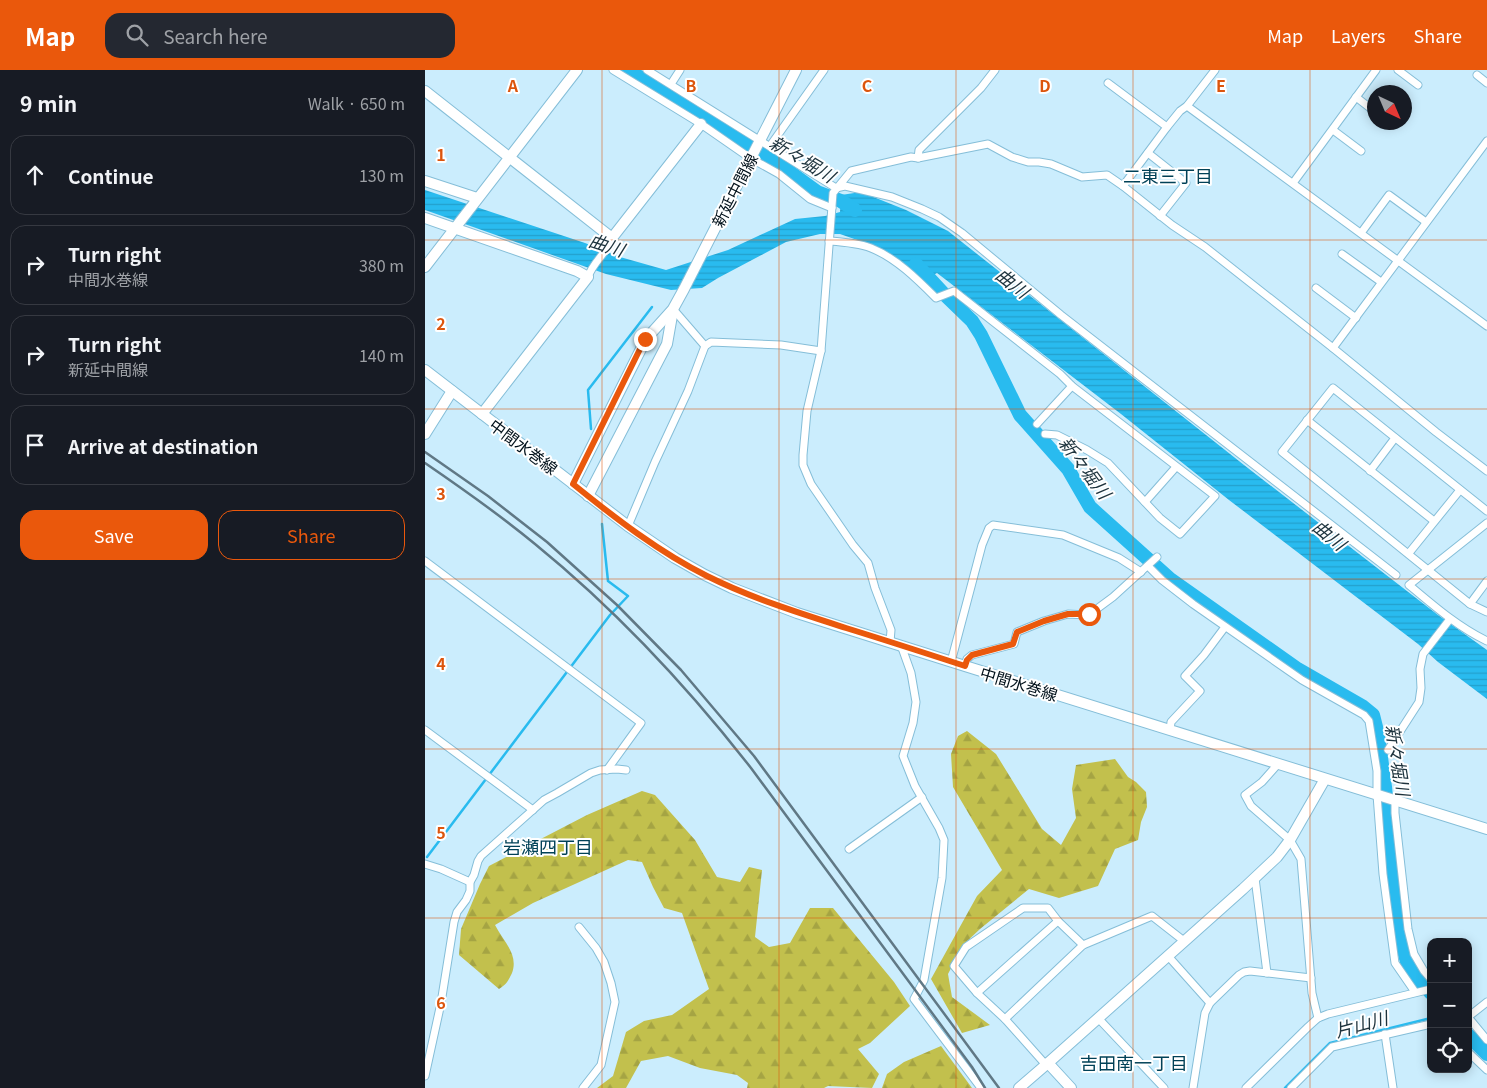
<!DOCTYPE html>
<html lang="en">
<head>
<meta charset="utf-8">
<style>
	:root { --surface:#171b24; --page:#242831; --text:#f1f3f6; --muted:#9ea1a6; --line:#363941; --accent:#ea580c }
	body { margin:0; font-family:Georgia,"Noto Sans JP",serif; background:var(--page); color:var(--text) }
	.controls { position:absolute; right:15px; bottom:15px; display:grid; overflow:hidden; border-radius:10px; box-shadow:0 2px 12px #0003 }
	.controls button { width:45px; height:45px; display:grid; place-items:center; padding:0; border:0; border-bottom:1px solid var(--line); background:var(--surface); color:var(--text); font:25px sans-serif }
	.compass { position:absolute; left:942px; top:15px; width:45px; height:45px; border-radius:50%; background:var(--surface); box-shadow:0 2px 12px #0003; rotate:136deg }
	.stop { position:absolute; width:15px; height:15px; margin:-11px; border:4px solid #ea580c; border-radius:50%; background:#fff }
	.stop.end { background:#ea580c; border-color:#fff; box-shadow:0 1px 5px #0008 }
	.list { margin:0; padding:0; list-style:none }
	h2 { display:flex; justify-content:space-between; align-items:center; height:65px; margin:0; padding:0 20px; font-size:21px }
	h2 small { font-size:16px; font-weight:400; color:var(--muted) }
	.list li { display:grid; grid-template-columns:32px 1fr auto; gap:15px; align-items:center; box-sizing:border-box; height:80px; margin:0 10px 10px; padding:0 10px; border:1px solid var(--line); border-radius:15px }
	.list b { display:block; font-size:19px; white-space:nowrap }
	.list p { margin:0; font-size:16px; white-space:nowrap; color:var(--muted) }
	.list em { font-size:16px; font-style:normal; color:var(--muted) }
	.actions { display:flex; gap:10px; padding:15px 20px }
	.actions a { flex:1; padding:11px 0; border:1px solid var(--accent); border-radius:15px; text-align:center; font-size:18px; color:var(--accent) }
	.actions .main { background:var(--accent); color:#fff }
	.icon { flex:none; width:28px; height:28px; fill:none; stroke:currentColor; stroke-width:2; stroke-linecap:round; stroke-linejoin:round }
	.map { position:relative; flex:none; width:1062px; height:1018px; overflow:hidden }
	header { display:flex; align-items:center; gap:30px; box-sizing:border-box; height:70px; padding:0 25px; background:var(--accent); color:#fff }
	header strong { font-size:24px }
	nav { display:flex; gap:28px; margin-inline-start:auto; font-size:18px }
	.search { width:350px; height:45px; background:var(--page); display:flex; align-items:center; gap:12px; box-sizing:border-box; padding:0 18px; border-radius:15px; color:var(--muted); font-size:19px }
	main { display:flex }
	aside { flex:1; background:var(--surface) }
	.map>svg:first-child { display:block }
	.forest { fill:url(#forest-firs) }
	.water { fill:url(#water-rules) }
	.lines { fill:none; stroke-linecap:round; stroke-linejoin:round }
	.stream { stroke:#29bbef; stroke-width:2.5 }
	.river { stroke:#29bbef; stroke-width:14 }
	.street-casing { stroke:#85bed8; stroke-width:9 }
	.secondary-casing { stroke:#85bed8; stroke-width:12 }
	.street { stroke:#fff; stroke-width:7 }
	.secondary { stroke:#fff; stroke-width:10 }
	.rail { stroke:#607885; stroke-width:2.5 }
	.route { stroke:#ea580c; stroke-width:6 }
	.grid { fill:none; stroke:#dc550d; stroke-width:1; stroke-opacity:0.55 }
	.labels { text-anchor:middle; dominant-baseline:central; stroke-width:4; stroke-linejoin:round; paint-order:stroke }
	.street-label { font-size:16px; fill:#00101a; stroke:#fff }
	.water-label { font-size:18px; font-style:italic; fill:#1d333d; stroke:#fff }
	.neighbourhood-label { font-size:18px; fill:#004157; stroke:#fff }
	.grid-label { font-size:16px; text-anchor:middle; font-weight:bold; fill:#dc550d; stroke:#fff; stroke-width:4; stroke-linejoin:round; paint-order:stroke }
</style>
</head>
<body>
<header>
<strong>Map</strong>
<div class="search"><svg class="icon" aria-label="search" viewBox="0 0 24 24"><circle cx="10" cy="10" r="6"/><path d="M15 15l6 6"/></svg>Search here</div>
<nav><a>Map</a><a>Layers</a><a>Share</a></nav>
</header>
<main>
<aside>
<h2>9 min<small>Walk · 650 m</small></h2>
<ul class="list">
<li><svg class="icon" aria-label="ahead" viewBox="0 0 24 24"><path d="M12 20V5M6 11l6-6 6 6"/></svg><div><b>Continue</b></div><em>130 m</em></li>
<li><svg class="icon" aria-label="right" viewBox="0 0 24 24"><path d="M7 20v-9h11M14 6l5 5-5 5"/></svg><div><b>Turn right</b><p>中間水巻線</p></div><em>380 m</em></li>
<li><svg class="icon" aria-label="right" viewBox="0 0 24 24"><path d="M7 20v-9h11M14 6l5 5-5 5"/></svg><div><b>Turn right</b><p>新延中間線</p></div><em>140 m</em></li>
<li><svg class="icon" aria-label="arrive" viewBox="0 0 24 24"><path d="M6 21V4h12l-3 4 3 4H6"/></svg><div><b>Arrive at destination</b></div></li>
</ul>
<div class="actions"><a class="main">Save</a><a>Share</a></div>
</aside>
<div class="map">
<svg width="1062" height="1018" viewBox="0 0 1062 1018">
	<defs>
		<pattern id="forest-firs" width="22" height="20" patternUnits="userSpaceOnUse" patternTransform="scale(1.25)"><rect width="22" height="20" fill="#c2c04d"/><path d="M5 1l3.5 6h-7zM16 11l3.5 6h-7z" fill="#a5a443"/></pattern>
		<pattern id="water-rules" width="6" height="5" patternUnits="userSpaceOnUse" patternTransform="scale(1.25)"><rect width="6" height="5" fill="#29bbef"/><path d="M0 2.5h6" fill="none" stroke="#23a0cc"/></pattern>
	</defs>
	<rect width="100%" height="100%" fill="#cbedfd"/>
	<g class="forest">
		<polygon points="542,661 571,684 617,759 636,775 651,748 647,719 651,695 690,689 703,707 711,712 721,722 722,737 716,752 713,770 690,779 673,816 634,828 604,819 555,859 538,875 523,904 527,927 565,955 537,963 506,909 552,826 577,800 528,717 526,684 533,666"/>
		<path d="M217,721L230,725L270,770L292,807L315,812L324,797L337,800L330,867L344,877L365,873L385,838H408L469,912L485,936L445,973L433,979L454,1004L447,1018L403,1016L399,1018H322L323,1013L312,1005L275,998L243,986L216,991L201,1018H172L188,1006L201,962L219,951L247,945L284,919L257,843L239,838L228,817L217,792L203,790L108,833L70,855C78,871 94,884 87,903C83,911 82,914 74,919L34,885L36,859L55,814L64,796L162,745Z"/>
		<polygon points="516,976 547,1018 457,1018 462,1004 479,992"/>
	</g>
	<polygon class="water" points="0,120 160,173 195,187 241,200 303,180 370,149 400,146 415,142 416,125 436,122 481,140 523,161 819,395 1013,545 1062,580 1062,629 1013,592 993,574 804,430 696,344 512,203 499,210 455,178 415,164 395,164 361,172 293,208 277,218 246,220 181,204 0,140"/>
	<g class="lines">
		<g class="stream">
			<polyline points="166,359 163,320 227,237"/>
			<polyline points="2,787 185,545 203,526 183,511 177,454"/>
			<polyline points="860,1018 905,973 1006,948"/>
		</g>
		<g class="river">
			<polyline points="203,0 355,95 392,122 416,131 430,140"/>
			<polyline points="491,194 517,222 547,251 556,265 595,345 643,399 665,437 745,509 871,598 937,636 948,645 953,665 960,717 974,862 982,892 989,904 1006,923"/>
			<polyline points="1043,965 1062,984"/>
		</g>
		<g class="street-casing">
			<g id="street">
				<polyline points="188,0 276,54 325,88 354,104 385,129 407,138"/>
				<polyline points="222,0 411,118 420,116 467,127 497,139 514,147 537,163 636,245 971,505"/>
				<polyline points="973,0 993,15"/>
				<polyline points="1052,5 1062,13"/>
				<polyline points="683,13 742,57"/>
				<polyline points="246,14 255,0"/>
				<polyline points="931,27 949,41"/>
				<polyline points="762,36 1062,256"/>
				<polyline points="908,60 936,81"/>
				<polyline points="345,76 399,0"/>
				<polyline points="723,83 761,113 735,146"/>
				<polyline points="493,88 494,80 556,18 570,0"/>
				<polyline points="868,113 951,0"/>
				<polyline points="698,116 742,57 755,41 762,36 790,0"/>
				<polyline points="936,163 964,125 1001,152"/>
				<path d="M404,171C418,172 433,173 446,178C471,188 492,209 511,228L529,221L635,304L647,316L790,426L755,464L735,448L683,393L662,380L632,365L620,364"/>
				<polyline points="917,184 956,212"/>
				<path d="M163,207C168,192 182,183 187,168"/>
				<polyline points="891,218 931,248"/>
				<polyline points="248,239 280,276"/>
				<polyline points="908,278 1062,71"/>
				<polyline points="882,350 1009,451"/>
				<polyline points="612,354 647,316"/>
				<polyline points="945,401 970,368"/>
				<polyline points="720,432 751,397"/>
				<polyline points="1062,441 908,318 857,382 1045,534 1062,542"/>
				<path d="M1062,453L984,515C1009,536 1033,557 1062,571"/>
				<polyline points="203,456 230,392 263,321 280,276 286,272 356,275 396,281"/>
				<polyline points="984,483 1035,420"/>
				<polyline points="0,491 216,653 182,700"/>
				<polyline points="723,496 737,510 768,534 877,610 939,645 944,651 952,701 952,725 958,804 970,893 990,922"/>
				<polyline points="1045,534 1062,511"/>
				<polyline points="465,572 466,560 450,518 443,493 428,475 386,414 378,395 378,385 382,341 396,281 408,123 426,101 486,87 493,88 563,74 587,87 603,92 614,92 626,94 657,107 682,105 698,116 747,155 780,177 908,278 1011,362 1062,401"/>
				<polyline points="476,575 486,603 491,632 488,653 478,686 490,716 514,758 519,770 517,808 499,910 489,929 556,1018"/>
				<polyline points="526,592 557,475 564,458 568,455 638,465 694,488 716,502"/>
				<polyline points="540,596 542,589 547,585 589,574 592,562 619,551 643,544 661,545 669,541 688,527 732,487"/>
				<polyline points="0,660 108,740"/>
				<polyline points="745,660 746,652 775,621 760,606 779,585 800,557"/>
				<polyline points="963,680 994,632 996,618 995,599 998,584 1025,549"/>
				<polyline points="853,694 837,712 820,725 826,736 865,770 876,789 887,923 893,948"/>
				<polyline points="970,731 970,743 983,859 989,884 999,901 1006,909"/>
				<polyline points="424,779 497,727"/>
				<polyline points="0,794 16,799 45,812"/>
				<polyline points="830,808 842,903"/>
				<polyline points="154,857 171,878 179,892 186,913 190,932 176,995 158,1018"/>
				<polyline points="743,886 785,933"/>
				<polyline points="552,923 633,851"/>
				<polyline points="1043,947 1062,970"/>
				<polyline points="1043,947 1062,932"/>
				<polyline points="673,948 739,1018"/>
				<polyline points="580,949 658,875 727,846 759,871"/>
				<polyline points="960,964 968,1018"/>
				<polyline points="1043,982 1062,1000"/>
				<polyline points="621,995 580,949 552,923 529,896 541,877 598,838 623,838 633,851 658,875"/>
				<polyline points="0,1006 16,933 29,852 32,842 41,830 45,821 45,812 49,805 53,791 56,786 119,730 132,723 166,703 175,700 192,699 201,700"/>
				<polyline points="768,1018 780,943 785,933 814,905 819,902 825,901 886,908"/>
				<polyline points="821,1018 883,957 893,948 903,944 1006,919"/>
				<polyline points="866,1018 907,977 1006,954"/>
			</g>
		</g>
		<g class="secondary-casing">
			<g id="secondary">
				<polyline points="0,21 187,168 276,54"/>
				<polyline points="0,111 52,128"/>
				<polyline points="0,148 152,201 163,207 57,344"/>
				<polyline points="0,197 152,0"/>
				<polyline points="0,300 203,456 250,488 280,505 307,518 372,543 540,596 1062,759"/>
				<polyline points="0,364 27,321"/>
				<polyline points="148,414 221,269 248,239 259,219 371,0"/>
				<polyline points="163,426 242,274 248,240"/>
				<polyline points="594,1018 623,993"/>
				<polyline points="646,1018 623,993 818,819 852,787 865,770 900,709"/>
			</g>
		</g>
		<use href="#street" class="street"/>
		<use href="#secondary" class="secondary"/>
		<g class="rail">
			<polyline points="0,382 63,426 122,472 192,535 256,600 329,686 574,1018"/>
			<path d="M0,393C38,419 75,445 110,474C191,540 262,616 326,698L547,997L560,1018"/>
		</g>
	</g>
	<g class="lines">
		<path class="route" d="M220,269L148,414C190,448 234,482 282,506C326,528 374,543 421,558C460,570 500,583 540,596L542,590L547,585L588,574L592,562L619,551L643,544H664"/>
	</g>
	<path class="grid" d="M177,0V1018M354,0V1018M531,0V1018M708,0V1018M885,0V1018M0,170H1062M0,339H1062M0,509H1062M0,679H1062M0,848H1062"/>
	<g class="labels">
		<g class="street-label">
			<text transform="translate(309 120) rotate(-63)">新延中間線</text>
			<text transform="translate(99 376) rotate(37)">中間水巻線</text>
			<text transform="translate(594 613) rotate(17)">中間水巻線</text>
		</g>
		<g class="water-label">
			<text transform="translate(378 88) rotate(31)">新々堀川</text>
			<text transform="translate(182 174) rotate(18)">曲川</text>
			<text transform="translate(588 212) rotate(38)">曲川</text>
			<text transform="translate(661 397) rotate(53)">新々堀川</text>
			<text transform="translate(905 464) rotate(39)">曲川</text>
			<text transform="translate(974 690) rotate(81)">新々堀川</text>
			<text transform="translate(936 953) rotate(-15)">片山川</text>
		</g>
		<g class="neighbourhood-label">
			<text x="743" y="105">二東三丁目</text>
			<text x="123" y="776">岩瀬四丁目</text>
			<text x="709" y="992">吉田南一丁目</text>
		</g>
	</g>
	<g class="grid-label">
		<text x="88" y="22">A</text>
		<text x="266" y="22">B</text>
		<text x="442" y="22">C</text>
		<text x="620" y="22">D</text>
		<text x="796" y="22">E</text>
		<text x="16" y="91">1</text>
		<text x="16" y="260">2</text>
		<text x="16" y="430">3</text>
		<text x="16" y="600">4</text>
		<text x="16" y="769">5</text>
		<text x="16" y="939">6</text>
	</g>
</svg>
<div class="controls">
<button>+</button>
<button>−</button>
<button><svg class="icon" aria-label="locate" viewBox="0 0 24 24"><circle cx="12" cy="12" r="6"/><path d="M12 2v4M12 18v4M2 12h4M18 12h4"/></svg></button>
</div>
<svg class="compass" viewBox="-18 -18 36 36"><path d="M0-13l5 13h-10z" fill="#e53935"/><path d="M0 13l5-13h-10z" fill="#9ea1a6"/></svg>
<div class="stop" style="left:664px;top:544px"></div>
<div class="stop end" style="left:220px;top:269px"></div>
</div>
</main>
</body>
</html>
